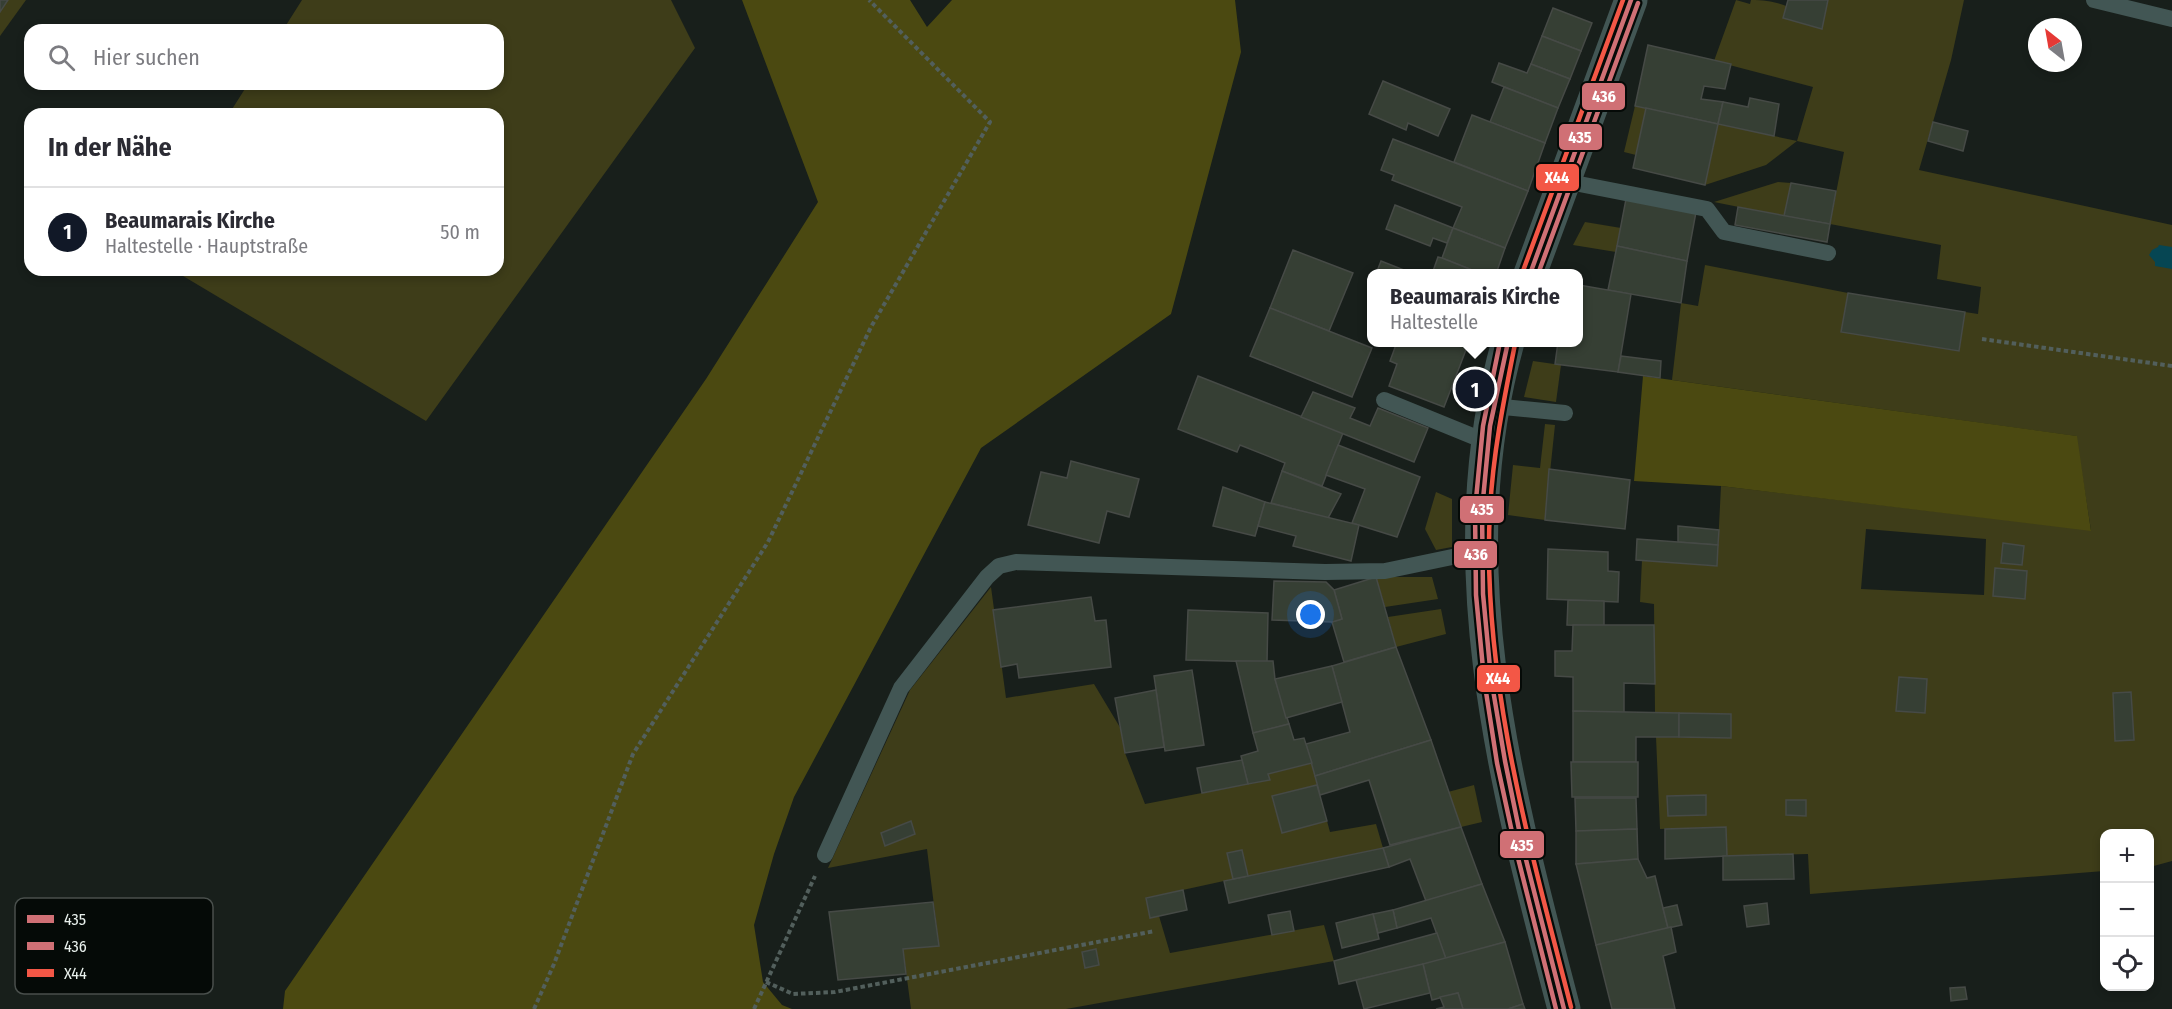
<!DOCTYPE html>
<html lang="de">
<head>
<meta charset="utf-8">
<style>
	:root { --surface:#fff; --page:#f7f7f7; --text:#2b2b33; --muted:#7c7c81; --line:#e1e1e2; --accent:#111827 }
	body { margin:0; font-family:"Fira Sans Condensed",sans-serif; background:var(--page); color:var(--text) }
	.controls { position:absolute; right:18px; bottom:18px; display:grid; overflow:hidden; border-radius:12px; box-shadow:0 3px 9px #0003 }
	.controls button { width:54px; height:54px; display:grid; place-items:center; padding:0; border:0; border-bottom:2px solid var(--line); background:var(--surface); color:var(--text); font:30px sans-serif }
	.compass { position:absolute; left:2028px; top:18px; width:54px; height:54px; border-radius:50%; background:var(--surface); box-shadow:0 3px 9px #0003; rotate:329deg }
	.you { position:absolute; left:1311px; top:615px; width:21px; height:21px; margin:-15px; border:4px solid #fff; border-radius:50%; background:#1a73e8; box-shadow:0 0 0 9px #1a73e833 }
	.badge { display:grid; place-items:center; width:39px; height:39px; border-radius:50%; background:var(--accent); color:#fff; font-size:20px; font-weight:700 }
	.pin { position:absolute; translate:-50% -50%; border:3px solid #fff; box-shadow:0 2px 6px #0006 }
	.popup { position:absolute; left:1367px; top:269px; width:216px; height:78px; box-sizing:border-box; display:grid; place-content:center; border-radius:12px; background:var(--surface); filter:drop-shadow(0 2px 4px #0005); font-size:20px; white-space:nowrap; color:var(--muted) }
	.popup b { font-size:22px; color:var(--text) }
	.popup::after { content:''; position:absolute; left:50%; top:100%; margin-left:-12px; border:12px solid transparent; border-top-color:var(--surface) }
	.list { margin:0; padding:0; list-style:none }
	h2 { display:flex; justify-content:space-between; align-items:center; height:78px; margin:0; padding:0 24px; font-size:26px }
	h2 small { font-size:20px; font-weight:400; color:var(--muted) }
	.list li { display:grid; grid-template-columns:39px 1fr auto; gap:18px; align-items:center; box-sizing:border-box; height:90px; padding:0 24px; border-top:2px solid var(--line) }
	.list b { display:block; font-size:22px; white-space:nowrap }
	.list p { margin:0; font-size:20px; white-space:nowrap; color:var(--muted) }
	.list em { font-size:20px; font-style:normal; color:var(--muted) }
	.icon { flex:none; width:33px; height:33px; fill:none; stroke:currentColor; stroke-width:2; stroke-linecap:round; stroke-linejoin:round }
	.map { position:relative; flex:none; width:2172px; height:1009px; overflow:hidden }
	.search { position:absolute; background:var(--surface); box-shadow:0 3px 9px #0003; left:24px; top:24px; width:480px; height:66px; display:flex; align-items:center; gap:15px; box-sizing:border-box; padding:0 21px; border-radius:18px; color:var(--muted); font-size:22px }
	.panel { position:absolute; background:var(--surface); box-shadow:0 3px 9px #0003; left:24px; top:108px; width:480px; height:168px; border-radius:18px }
	.map>svg:first-child { display:block }
	.green { fill:#3e3d19; fill-rule:evenodd }
	.forest { fill:#4b4911 }
	.water { fill:#064653 }
	.building { fill:#363f34; stroke:#464a46; stroke-width:1.5 }
	.lines { fill:none; stroke-linecap:round; stroke-linejoin:round }
	.path { stroke:#525f5c; stroke-width:4; stroke-dasharray:4.5 3; stroke-linecap:butt }
	.service { stroke:#425654; stroke-width:16 }
	.minor { stroke:#425654; stroke-width:33 }
	.bus-1-casing { stroke:#050a07; stroke-width:9 }
	.bus-2-casing { stroke:#050a07; stroke-width:9 }
	.bus-3-casing { stroke:#050a07; stroke-width:9 }
	.bus-1 { stroke:#d07075; stroke-width:4.5 }
	.bus-2 { stroke:#d07075; stroke-width:4.5 }
	.bus-3 { stroke:#f35746; stroke-width:4.5 }
	.key { fill:#050a07; stroke:#494f4c; stroke-width:1.5 }
	.key-label { font-size:16px; fill:#e8f0ec }
	.line-badge { stroke:#050a07; stroke-width:2 }
	.badge-label { font-size:16px; text-anchor:middle; font-weight:bold; fill:#fff }
</style>
</head>
<body>
<div class="map">
<svg width="2172" height="1009" viewBox="0 0 2172 1009">
	<rect width="100%" height="100%" fill="#181f1b"/>
	<g class="green">
		<polygon points="0,0 26,0 0,36"/>
		<polygon points="302,0 671,0 695,48 426,421 173,270 498,270 498,114 229,114 248,84 498,84 498,30 283,30"/>
		<path d="M1736,0L1750,4L1751,0C1784,0 1796,10 1822,28L1828,0H1964L1951,60L1919,170L2172,225V861L2150,867V834H2104V871L1810,894L1808,854L1727,856L1726,827L1660,829L1656,737L1730,738L1731,714L1655,713L1654,604L1640,602L1642,560L1717,566L1721,486L2091,530L2076,436L1672,380L1681,303L1698,306L1705,265L1848,293L1844,332L1959,351L1965,312L1978,314L1981,287L1937,279L1941,245L1830,224L1844,152L1797,141L1766,165L1705,185L1718,124L1797,141L1813,87L1714,61ZM1866,529L1986,539L1984,595L1861,589ZM2131,692L2134,740L2116,741L2113,693ZM1705,795L1706,815L1668,816L1667,796Z"/>
		<polygon points="1635,106 1646,108 1636,155 1624,152"/>
		<polygon points="1778,182 1791,183 1784,216 1714,202"/>
		<polygon points="1585,222 1621,228 1616,252 1573,245"/>
		<polygon points="1533,361 1561,365 1556,402 1524,397"/>
		<polygon points="1545,424 1555,425 1545,520 1508,515 1513,465 1540,468"/>
		<polygon points="1436,492 1452,499 1452,547 1436,550 1425,529"/>
		<polygon points="1376,577 1432,577 1438,599 1385,607"/>
		<path d="M991,587L1006,698L1094,684L1121,729L1125,753L1145,804L1269,780L1268,774L1312,763L1317,785L1272,797L1282,832L1327,821L1330,832L1376,824L1383,848L1248,876L1242,850L1227,853L1233,879L1146,898L1150,918L1159,916L1170,953L1324,925L1334,961L1066,1009H911L903,949L939,946L927,849L828,868L910,690ZM1096,949L1099,965L1085,968L1082,952Z"/>
		<polygon points="1441,609 1446,634 1396,647 1388,617"/>
		<polygon points="1474,785 1482,822 1461,827 1448,792"/>
	</g>
	<g class="forest">
		<polygon points="742,0 910,0 927,27 952,0 1235,0 1241,52 1171,314 981,448 794,797 774,854 754,925 763,982 782,1005 792,1009 283,1009 285,991 706,379 818,202"/>
		<polygon points="1643,376 2077,436 2091,531 1721,486 1634,481"/>
	</g>
	<polygon class="water" points="2159,245 2172,247 2172,269 2155,266 2155,262 2149,255 2152,250 2158,247"/>
	<g class="building">
		<polygon points="0,0 8,0 0,12"/>
		<polygon points="1788,0 1828,0 1822,29 1783,18"/>
		<polygon points="1553,8 1592,23 1581,51 1542,36"/>
		<polygon points="1542,36 1581,51 1570,79 1531,64"/>
		<polygon points="1648,45 1731,64 1725,89 1704,86 1701,99 1723,102 1718,124 1635,106"/>
		<polygon points="1499,63 1527,73 1531,64 1570,79 1558,108 1492,82"/>
		<polygon points="1383,81 1450,109 1438,136 1408,123 1406,130 1369,114"/>
		<polygon points="1504,87 1558,108 1545,143 1490,122"/>
		<polygon points="1750,98 1779,104 1774,136 1718,124 1723,102 1748,107"/>
		<polygon points="1646,108 1718,124 1705,185 1633,168"/>
		<polygon points="1472,115 1545,143 1528,191 1454,162"/>
		<polygon points="1933,122 1968,131 1963,151 1928,141"/>
		<polygon points="1393,139 1528,191 1505,248 1453,228 1462,207 1392,180 1394,175 1381,170"/>
		<polygon points="1791,183 1836,191 1830,224 1784,216"/>
		<polygon points="1626,199 1696,212 1687,261 1617,246"/>
		<polygon points="1395,205 1453,228 1447,243 1433,238 1430,246 1386,229"/>
		<polygon points="1738,207 1830,224 1827,242 1735,225"/>
		<polygon points="1453,228 1505,248 1496,274 1482,274 1442,258"/>
		<polygon points="1617,246 1687,261 1681,303 1608,290"/>
		<polygon points="1293,250 1353,273 1329,331 1270,308"/>
		<polygon points="1438,257 1442,258 1482,274 1432,274"/>
		<polygon points="1381,261 1414,274 1376,274"/>
		<polygon points="1579,285 1631,294 1618,372 1555,364 1558,342 1579,342"/>
		<polygon points="1848,293 1965,312 1959,351 1841,332"/>
		<polygon points="1270,308 1372,348 1352,397 1250,356"/>
		<polygon points="1397,342 1469,342 1444,407 1389,386 1397,364 1390,361"/>
		<polygon points="1621,356 1661,361 1660,378 1618,372"/>
		<polygon points="1198,376 1343,433 1322,486 1282,471 1285,463 1240,445 1237,452 1178,429"/>
		<polygon points="1313,392 1355,408 1350,418 1370,426 1378,408 1428,428 1414,462 1301,417"/>
		<polygon points="1338,445 1420,477 1397,537 1352,523 1365,489 1326,475"/>
		<polygon points="1071,461 1139,479 1129,517 1107,511 1099,543 1028,525 1041,472 1067,478"/>
		<polygon points="1549,469 1630,480 1625,529 1545,520"/>
		<polygon points="1282,471 1341,494 1328,518 1271,503"/>
		<polygon points="1223,487 1265,502 1255,536 1213,526"/>
		<polygon points="1265,502 1359,525 1351,561 1293,546 1296,536 1258,526"/>
		<polygon points="1678,526 1719,530 1718,545 1678,542"/>
		<polygon points="1637,539 1718,545 1717,566 1636,560"/>
		<polygon points="2003,543 2024,546 2022,565 2001,563"/>
		<polygon points="1548,549 1608,552 1608,571 1619,572 1618,602 1547,599"/>
		<polygon points="1995,568 2027,571 2025,599 1993,596"/>
		<polygon points="1376,577 1396,647 1344,662 1332,622 1342,619 1334,590"/>
		<polygon points="1274,581 1326,582 1334,590 1342,619 1332,622 1272,620"/>
		<polygon points="1091,597 1095,621 1106,620 1111,667 1019,678 1017,664 1001,667 993,610"/>
		<polygon points="1568,600 1604,601 1604,626 1567,625"/>
		<polygon points="1188,610 1268,613 1267,662 1186,660"/>
		<polygon points="1573,625 1654,625 1655,684 1624,683 1624,713 1573,711 1573,677 1555,676 1555,651 1572,651"/>
		<polygon points="1396,647 1431,740 1315,776 1306,744 1350,732 1332,666"/>
		<polygon points="1236,661 1273,661 1275,679 1289,724 1253,733"/>
		<polygon points="1332,666 1342,702 1286,718 1275,679"/>
		<polygon points="1192,670 1204,745 1165,751 1154,676"/>
		<polygon points="1899,677 1927,679 1925,713 1896,711"/>
		<polygon points="1156,690 1164,747 1125,753 1115,698"/>
		<polygon points="2131,692 2134,740 2115,741 2113,693"/>
		<polygon points="1573,711 1679,713 1679,737 1636,737 1636,762 1573,762"/>
		<polygon points="1679,713 1731,714 1731,738 1679,737"/>
		<polygon points="1289,724 1294,740 1304,738 1312,763 1268,774 1270,780 1248,784 1241,756 1258,751 1253,733"/>
		<polygon points="1431,740 1461,827 1390,845 1369,780 1320,795 1315,776"/>
		<polygon points="1242,760 1248,784 1202,793 1197,768"/>
		<polygon points="1571,762 1638,762 1638,797 1572,797"/>
		<polygon points="1317,785 1327,821 1282,833 1272,796"/>
		<polygon points="1706,795 1706,815 1668,816 1667,796"/>
		<polygon points="1575,798 1636,798 1637,829 1576,831"/>
		<polygon points="1786,800 1806,800 1806,816 1786,815"/>
		<polygon points="911,821 915,834 885,846 881,833"/>
		<polygon points="1461,827 1482,884 1426,901 1410,859 1389,867 1383,848"/>
		<polygon points="1726,827 1727,856 1665,859 1665,829"/>
		<polygon points="1637,829 1638,859 1576,864 1576,831"/>
		<polygon points="1383,848 1389,867 1229,903 1224,881"/>
		<polygon points="1242,850 1248,876 1233,879 1227,853"/>
		<polygon points="1793,854 1794,879 1723,880 1723,856"/>
		<polygon points="1638,859 1647,878 1655,876 1668,928 1596,945 1576,864"/>
		<polygon points="1482,884 1505,942 1446,959 1431,918 1397,928 1393,910"/>
		<polygon points="1183,890 1187,910 1150,918 1146,898"/>
		<polygon points="933,902 939,946 903,949 906,974 838,980 829,912"/>
		<polygon points="1767,903 1769,924 1747,927 1744,906"/>
		<polygon points="1677,905 1682,925 1668,928 1663,908"/>
		<polygon points="1393,910 1397,928 1378,933 1373,914"/>
		<polygon points="1290,911 1294,931 1272,935 1268,915"/>
		<polygon points="1373,914 1379,939 1342,948 1336,923"/>
		<polygon points="1671,927 1676,952 1663,956 1675,1009 1612,1009 1596,945"/>
		<polygon points="1437,933 1446,959 1339,984 1334,961"/>
		<polygon points="1505,942 1523,1004 1508,1009 1463,1009 1458,993 1432,1000 1423,964"/>
		<polygon points="1096,949 1099,965 1085,968 1082,952"/>
		<polygon points="1423,964 1430,993 1364,1009 1356,980"/>
		<polygon points="1965,987 1967,999 1951,1001 1950,988"/>
		<polygon points="1458,993 1463,1009 1436,1009 1444,1007 1440,997"/>
		<polygon points="1523,1004 1525,1009 1508,1009"/>
	</g>
	<g class="lines">
		<g class="path">
			<polyline points="1982,339 2172,366"/>
			<polyline points="766,982 793,994 835,992 1155,931"/>
			<polyline points="534,1009 554,964 633,754 768,542 871,327 990,122 869,0"/>
			<polyline points="754,1009 815,876"/>
		</g>
		<g class="service">
			<polyline points="2094,0 2172,19"/>
			<polyline points="1564,181 1707,209 1724,232 1828,253"/>
			<polyline points="1384,400 1487,442"/>
			<polyline points="1493,406 1565,413"/>
			<polyline points="825,855 901,688 987,577 999,566 1016,562 1325,572 1385,571 1481,551"/>
		</g>
		<g class="minor">
			<polyline points="1530,274 1631,0"/>
			<path d="M1508,342C1445,567 1507,790 1564,1009"/>
		</g>
		<g class="bus-1-casing">
			<g id="bus-1">
				<polyline points="1530,274 1631,0"/>
				<polyline points="1508,342 1490,426 1482,510 1483,594 1491,678 1505,761 1522,844 1564,1009"/>
			</g>
		</g>
		<g class="bus-2-casing">
			<g id="bus-2">
				<polyline points="1538,274 1638,3"/>
				<polyline points="1500,342 1483,426 1475,510 1476,595 1484,679 1497,763 1515,846 1556,1009"/>
			</g>
		</g>
		<g class="bus-3-casing">
			<g id="bus-3">
				<polyline points="1523,271 1623,0"/>
				<path d="M1515,344C1504,399 1493,453 1490,510C1481,677 1530,847 1571,1007"/>
			</g>
		</g>
		<use href="#bus-1" class="bus-1"/>
		<use href="#bus-2" class="bus-2"/>
		<use href="#bus-3" class="bus-3"/>
	</g>
	<rect x="15" y="898" width="198" height="96" rx="9" class="key"/>
	<rect x="27" y="915" width="27" height="8" fill="#d07075"/>
	<rect x="27" y="942" width="27" height="8" fill="#d07075"/>
	<rect x="27" y="969" width="27" height="8" fill="#f35746"/>
	<g class="key-label">
		<text x="64" y="925">435</text>
		<text x="64" y="952">436</text>
		<text x="64" y="979">X44</text>
	</g>
	<g class="line-badge">
		<rect x="1581" y="82" width="45" height="29" rx="6" fill="#d07075"/>
		<rect x="1558" y="123" width="45" height="28" rx="6" fill="#d07075"/>
		<rect x="1535" y="163" width="45" height="29" rx="6" fill="#f35746"/>
		<rect x="1459" y="495" width="46" height="29" rx="6" fill="#d07075"/>
		<rect x="1453" y="540" width="45" height="29" rx="6" fill="#d07075"/>
		<rect x="1476" y="664" width="45" height="29" rx="6" fill="#f35746"/>
		<rect x="1499" y="830" width="46" height="29" rx="6" fill="#d07075"/>
	</g>
	<g class="badge-label">
		<text x="1604" y="102">436</text>
		<text x="1580" y="143">435</text>
		<text x="1557" y="183">X44</text>
		<text x="1482" y="515">435</text>
		<text x="1476" y="560">436</text>
		<text x="1498" y="684">X44</text>
		<text x="1522" y="851">435</text>
	</g>
</svg>
<div class="controls">
<button>+</button>
<button>−</button>
<button><svg class="icon" aria-label="locate" viewBox="0 0 24 24"><circle cx="12" cy="12" r="6"/><path d="M12 2v4M12 18v4M2 12h4M18 12h4"/></svg></button>
</div>
<svg class="compass" viewBox="-18 -18 36 36"><path d="M0-13l5 13h-10z" fill="#e53935"/><path d="M0 13l5-13h-10z" fill="#7c7c81"/></svg>
<div class="you"></div>
<div class="pin badge" style="left:1475px;top:389px">1</div>
<div class="popup"><b>Beaumarais Kirche</b>Haltestelle</div>
<div class="search"><svg class="icon" aria-label="search" viewBox="0 0 24 24"><circle cx="10" cy="10" r="6"/><path d="M15 15l6 6"/></svg>Hier suchen</div>
<section class="panel">
<h2>In der Nähe<small></small></h2>
<ul class="list">
<li><span class="badge">1</span><div><b>Beaumarais Kirche</b><p>Haltestelle · Hauptstraße</p></div><em>50 m</em></li>
</ul>
</section>
</div>
</body>
</html>
